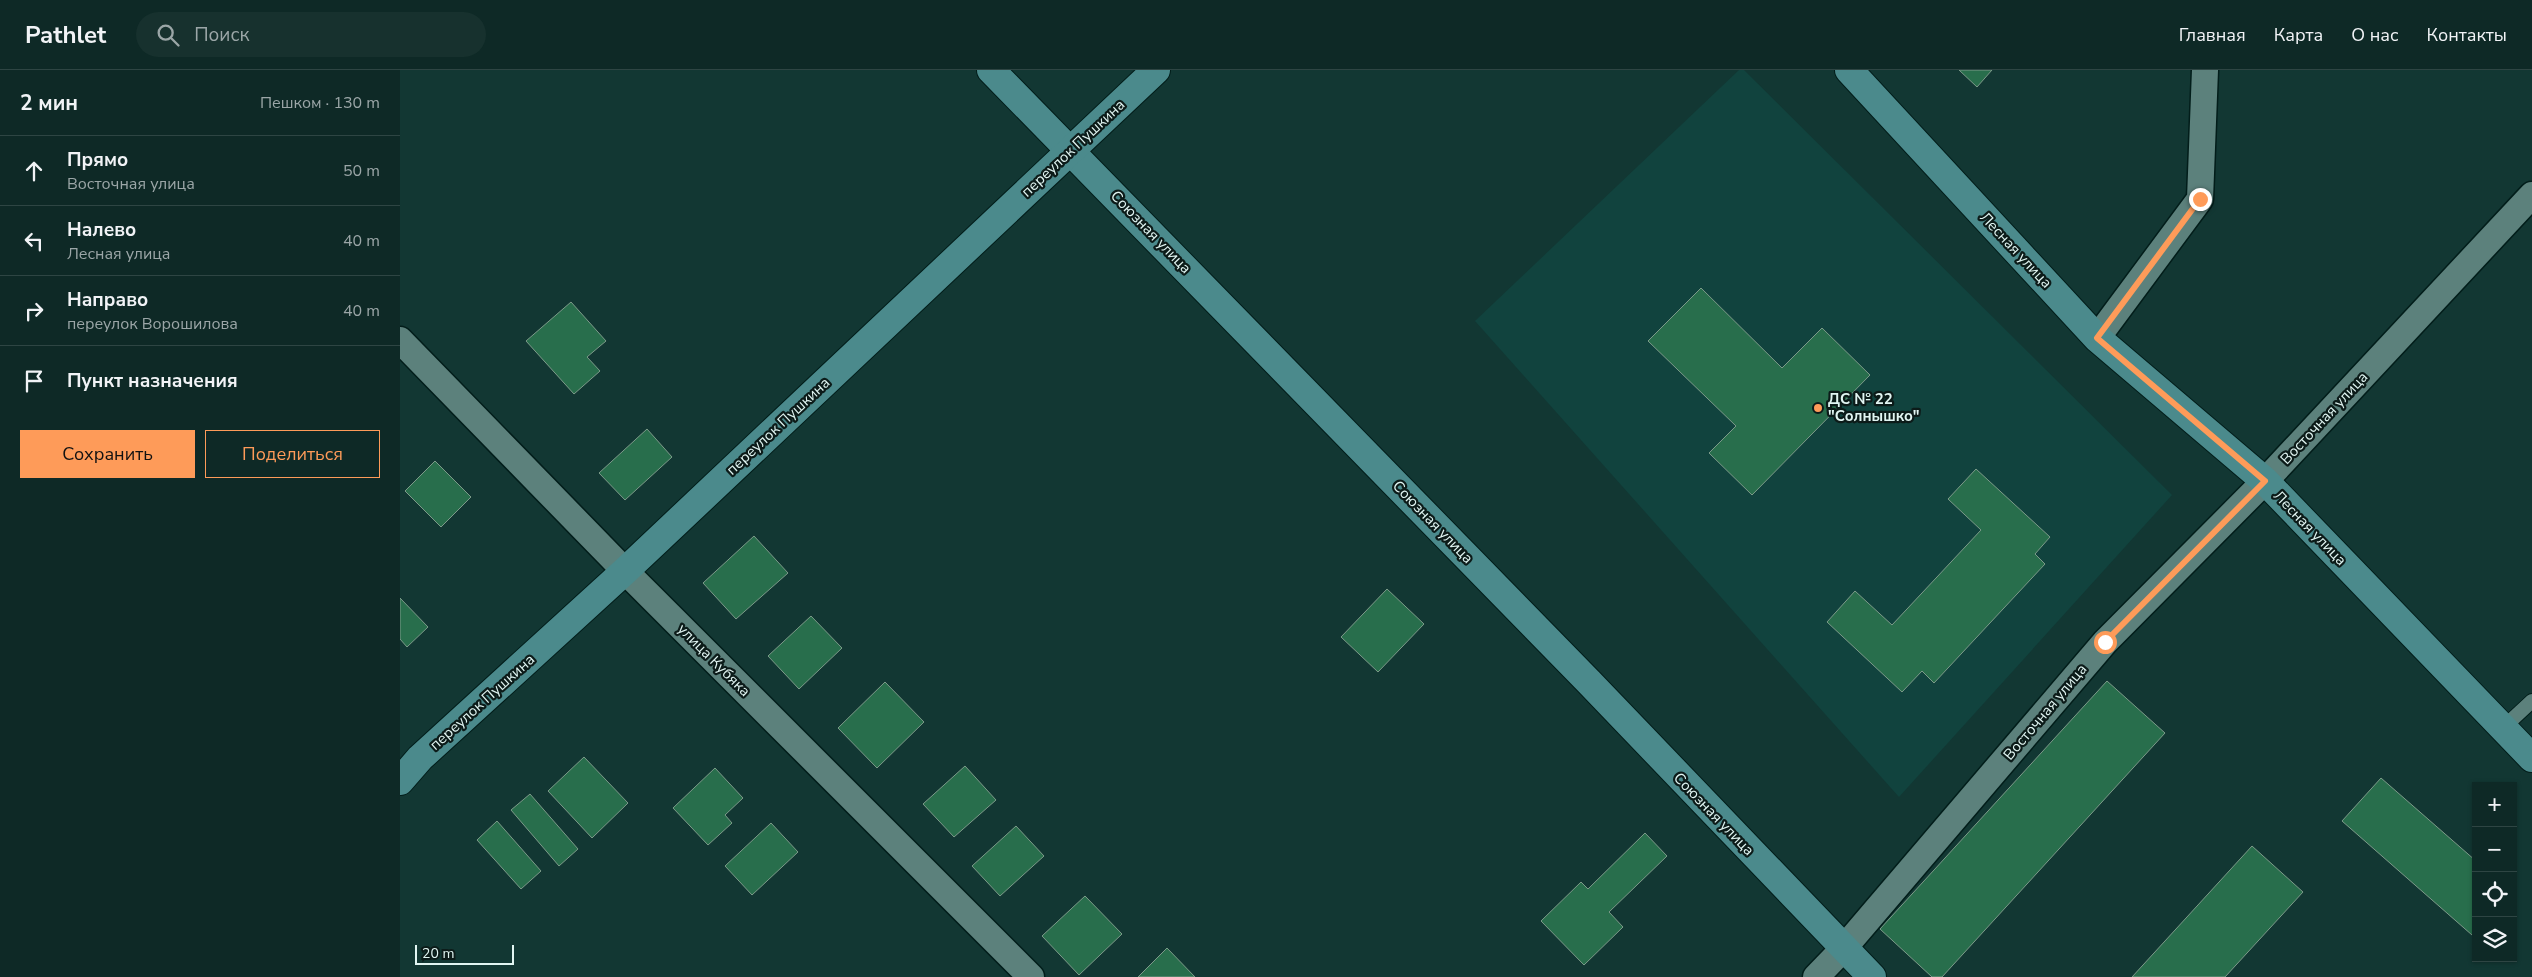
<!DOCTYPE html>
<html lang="ru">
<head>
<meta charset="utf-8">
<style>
	:root { --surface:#0e2926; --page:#17312e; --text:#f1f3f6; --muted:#9ba6a7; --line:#2e4543; --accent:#fe9b59 }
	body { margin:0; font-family:"Nunito Sans",sans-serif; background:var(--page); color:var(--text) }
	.controls { position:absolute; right:15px; bottom:15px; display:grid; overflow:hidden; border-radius:0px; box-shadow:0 1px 4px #0004 }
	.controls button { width:45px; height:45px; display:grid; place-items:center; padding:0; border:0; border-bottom:1px solid var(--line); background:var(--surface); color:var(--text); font:25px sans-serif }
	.scale { position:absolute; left:15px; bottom:12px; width:99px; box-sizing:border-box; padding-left:5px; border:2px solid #e1f5f2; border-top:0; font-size:14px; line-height:18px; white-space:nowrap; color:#e1f5f2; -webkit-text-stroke:4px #0c1b19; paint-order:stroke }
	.stop { position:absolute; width:15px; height:15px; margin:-11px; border:4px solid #fe9b59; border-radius:50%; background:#fff }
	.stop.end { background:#fe9b59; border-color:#fff; box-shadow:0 1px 5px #0008 }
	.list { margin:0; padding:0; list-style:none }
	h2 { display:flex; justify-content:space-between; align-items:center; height:65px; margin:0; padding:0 20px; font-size:21px }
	h2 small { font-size:16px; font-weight:400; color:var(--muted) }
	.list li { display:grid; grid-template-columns:32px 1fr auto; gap:15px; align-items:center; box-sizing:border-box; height:70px; padding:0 20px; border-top:1px solid var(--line) }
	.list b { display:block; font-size:19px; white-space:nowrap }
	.list p { margin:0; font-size:16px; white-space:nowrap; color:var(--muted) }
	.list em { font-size:16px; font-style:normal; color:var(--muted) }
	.actions { display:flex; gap:10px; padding:15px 20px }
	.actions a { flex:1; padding:11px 0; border:1px solid var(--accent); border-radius:0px; text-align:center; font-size:18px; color:var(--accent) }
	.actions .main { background:var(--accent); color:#111 }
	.icon { flex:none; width:28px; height:28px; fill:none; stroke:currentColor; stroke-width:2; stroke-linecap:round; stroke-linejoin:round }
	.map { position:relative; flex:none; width:2132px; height:907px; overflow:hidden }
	header { display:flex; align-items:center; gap:30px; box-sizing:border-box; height:70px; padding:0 25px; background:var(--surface); border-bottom:1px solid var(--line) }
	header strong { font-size:24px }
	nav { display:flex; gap:28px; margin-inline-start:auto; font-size:18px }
	.search { width:350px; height:45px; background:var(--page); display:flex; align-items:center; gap:12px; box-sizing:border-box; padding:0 18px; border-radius:28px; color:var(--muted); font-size:19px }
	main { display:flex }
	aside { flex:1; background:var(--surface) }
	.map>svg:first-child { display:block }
	.built { fill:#11433e }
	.building { fill:#286e4c; stroke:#7c9a89 }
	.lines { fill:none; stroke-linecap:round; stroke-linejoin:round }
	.lane-casing { stroke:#021d1a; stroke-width:16 }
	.street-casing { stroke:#021d1a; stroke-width:29 }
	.secondary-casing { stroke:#021d1a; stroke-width:30 }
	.lane { stroke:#5c817c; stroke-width:14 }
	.street { stroke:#5c817c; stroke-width:26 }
	.secondary { stroke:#4b8a8c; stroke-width:28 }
	.route { stroke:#fe9b59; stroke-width:6 }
	.poi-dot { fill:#fe9b59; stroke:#0c1b19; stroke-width:2 }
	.labels { text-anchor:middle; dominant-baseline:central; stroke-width:4.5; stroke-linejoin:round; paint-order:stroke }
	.street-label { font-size:15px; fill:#e1f5f2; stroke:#0c1b19 }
	.poi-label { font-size:15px; font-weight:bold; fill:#e1f5f2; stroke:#0c1b19; text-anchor:start }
</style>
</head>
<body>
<header>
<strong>Pathlet</strong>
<div class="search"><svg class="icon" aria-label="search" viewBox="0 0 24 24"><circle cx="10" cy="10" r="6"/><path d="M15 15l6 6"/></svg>Поиск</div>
<nav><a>Главная</a><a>Карта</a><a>О нас</a><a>Контакты</a></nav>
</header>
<main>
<aside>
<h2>2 мин<small>Пешком · 130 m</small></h2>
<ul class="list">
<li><svg class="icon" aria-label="ahead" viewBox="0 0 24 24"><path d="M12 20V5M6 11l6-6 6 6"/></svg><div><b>Прямо</b><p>Восточная улица</p></div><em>50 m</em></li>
<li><svg class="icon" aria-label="left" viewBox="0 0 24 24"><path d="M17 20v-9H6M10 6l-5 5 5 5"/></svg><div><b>Налево</b><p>Лесная улица</p></div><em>40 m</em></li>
<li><svg class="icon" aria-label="right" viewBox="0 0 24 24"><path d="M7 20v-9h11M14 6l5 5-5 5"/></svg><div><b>Направо</b><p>переулок Ворошилова</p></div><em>40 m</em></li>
<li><svg class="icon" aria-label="arrive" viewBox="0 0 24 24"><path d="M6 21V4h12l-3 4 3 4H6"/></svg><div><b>Пункт назначения</b></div></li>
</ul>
<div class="actions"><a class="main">Сохранить</a><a>Поделиться</a></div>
</aside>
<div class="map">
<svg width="2132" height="907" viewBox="0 0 2132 907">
	<rect width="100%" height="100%" fill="#123733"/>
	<polygon class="built" points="1339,0 1344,0 1772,425 1499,727 1075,251"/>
	<g class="building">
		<polygon points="1559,0 1592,0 1577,17"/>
		<polygon points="1301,218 1382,298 1422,258 1470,305 1352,425 1309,383 1336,356 1248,271"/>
		<polygon points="171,232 206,271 187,287 200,301 174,324 126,271"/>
		<polygon points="247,359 272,387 225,430 199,403"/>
		<polygon points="35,391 71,427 41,457 5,421"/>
		<polygon points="1576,399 1650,467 1635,484 1645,494 1534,613 1522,601 1502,622 1427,552 1455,521 1492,555 1581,460 1548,429"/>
		<polygon points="354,466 388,503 336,549 303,513"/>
		<polygon points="987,519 1024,554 978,602 941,567"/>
		<polygon points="0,528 28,557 7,577 0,569"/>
		<polygon points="411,546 442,578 399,619 368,586"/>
		<polygon points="1707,611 1765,663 1542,907 1532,907 1480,859"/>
		<polygon points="485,612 524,652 477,698 438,658"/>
		<polygon points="184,687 228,733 192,768 148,721"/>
		<polygon points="565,696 596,730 554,767 523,734"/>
		<polygon points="315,698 343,728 325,745 332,753 308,775 273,738"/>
		<polygon points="1981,708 2076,791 2076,860 2072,865 1942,751"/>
		<polygon points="130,724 178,779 159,796 111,740"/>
		<polygon points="97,751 141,801 121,819 77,770"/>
		<polygon points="371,753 398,782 352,825 325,796"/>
		<polygon points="616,756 644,786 600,826 572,796"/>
		<polygon points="1245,763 1267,786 1209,842 1223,857 1184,895 1141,851 1181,812 1188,819"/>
		<polygon points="1852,776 1903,822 1825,907 1732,907"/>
		<polygon points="685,826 722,864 679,905 642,866"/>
		<polygon points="767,878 795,907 738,907"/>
	</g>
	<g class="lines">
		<g class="lane-casing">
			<polyline id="lane" points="2104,657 2132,631"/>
		</g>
		<g class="street-casing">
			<g id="street">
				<polyline points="1697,268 1800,129 1805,0"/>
				<polyline points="0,270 225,501 631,907"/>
				<polyline points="1416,907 1443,879 1705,572 1865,411 2132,125"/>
			</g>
		</g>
		<g class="secondary-casing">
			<g id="secondary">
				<polyline points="591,0 1189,612 1472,907"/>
				<polyline points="1449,0 1697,268 1865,411 2132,688"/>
				<polyline points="0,711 20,688 225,501 756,0"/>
			</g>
		</g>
		<use href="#lane" class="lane"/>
		<use href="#street" class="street"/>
		<use href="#secondary" class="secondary"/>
	</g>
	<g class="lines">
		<polyline class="route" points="1705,572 1865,411 1697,268 1800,129"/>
	</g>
	<circle class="poi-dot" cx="1418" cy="338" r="5"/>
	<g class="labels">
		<g class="street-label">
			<text transform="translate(673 78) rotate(-43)">переулок Пушкина</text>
			<text transform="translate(751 162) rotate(46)">Союзная улица</text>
			<text transform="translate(1616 180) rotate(47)">Лесная улица</text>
			<text transform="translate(1924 348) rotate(-47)">Восточная улица</text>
			<text transform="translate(378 356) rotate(-43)">переулок Пушкина</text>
			<text transform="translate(1033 452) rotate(46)">Союзная улица</text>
			<text transform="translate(1910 458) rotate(46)">Лесная улица</text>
			<text transform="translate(314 590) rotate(45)">улица Кубяка</text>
			<text transform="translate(82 632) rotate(-42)">переулок Пушкина</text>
			<text transform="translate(1645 642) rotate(-50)">Восточная улица</text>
			<text transform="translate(1314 744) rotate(46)">Союзная улица</text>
		</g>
		<g class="poi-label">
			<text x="1428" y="329">ДС № 22<tspan x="1428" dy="17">"Солнышко"</tspan></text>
		</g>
	</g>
</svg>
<div class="controls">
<button>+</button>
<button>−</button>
<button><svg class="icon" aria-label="locate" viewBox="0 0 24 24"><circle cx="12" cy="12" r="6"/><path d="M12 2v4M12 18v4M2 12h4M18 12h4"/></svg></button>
<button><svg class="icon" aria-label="layers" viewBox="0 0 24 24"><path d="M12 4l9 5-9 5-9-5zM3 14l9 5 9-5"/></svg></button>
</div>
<div class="scale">20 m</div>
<div class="stop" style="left:1705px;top:572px"></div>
<div class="stop end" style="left:1800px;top:129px"></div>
</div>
</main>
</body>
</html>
